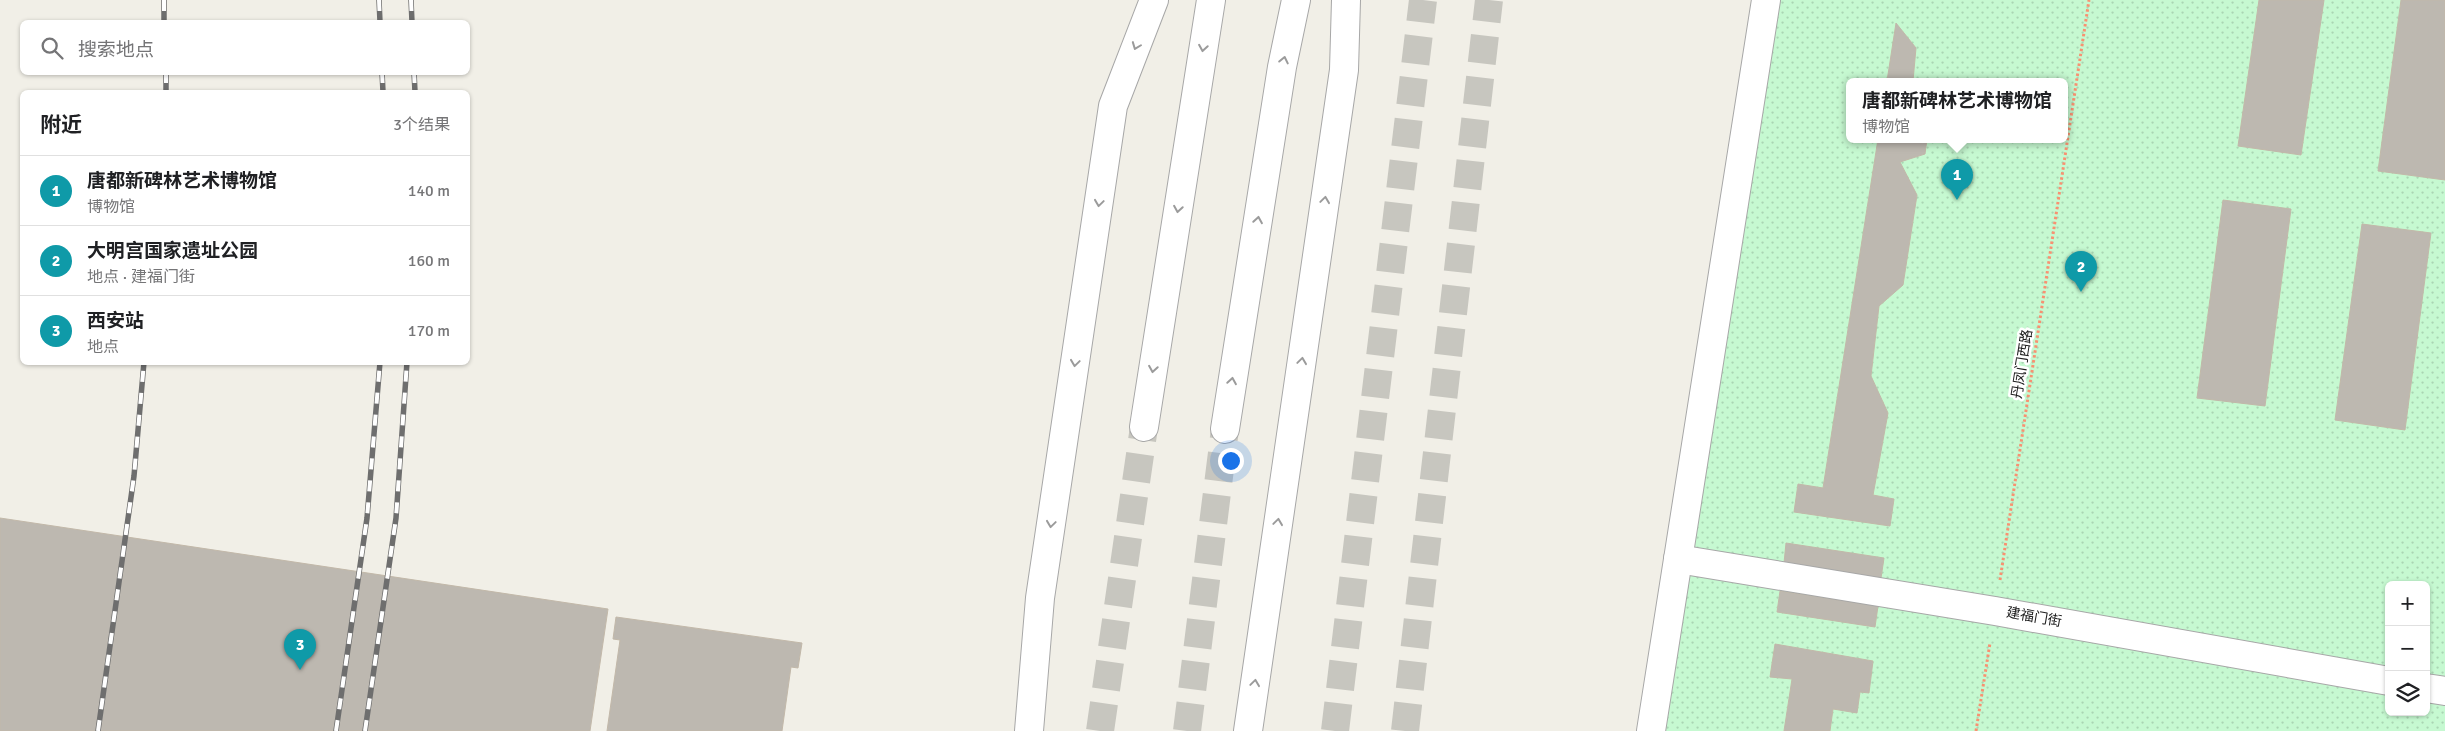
<!DOCTYPE html>
<html lang="zh">
<head>
<meta charset="utf-8">
<style>
	:root { --surface:#fff; --page:#f6f6f6; --text:#202124; --muted:#757577; --line:#e0e0e0; --accent:#ce1e02 }
	body { margin:0; font-family:Signika,"Noto Sans SC",sans-serif; background:var(--page); color:var(--text) }
	.controls { position:absolute; right:15px; bottom:15px; display:grid; overflow:hidden; border-radius:8px; box-shadow:0 1px 4px #0004 }
	.controls button { width:45px; height:45px; display:grid; place-items:center; padding:0; border:0; border-bottom:1px solid var(--line); background:var(--surface); color:var(--text); font:25px sans-serif }
	.you { position:absolute; left:1230px; top:460px; width:18px; height:18px; margin:-12px; border:4px solid #fff; border-radius:50%; background:#1a73e8; box-shadow:0 0 0 8px #1a73e833 }
	.badge { display:grid; place-items:center; width:32px; height:32px; border-radius:50%; background:var(--accent); color:#fff; font-size:16px; font-weight:700 }
	.pin { position:absolute; translate:-50% -41px; filter:drop-shadow(0 1px 2px #0008) }
	.pin::after { content:''; position:absolute; top:26px; width:18px; height:15px; background:inherit; clip-path:polygon(0 0,100% 0,50% 100%) }
	.popup { position:absolute; left:1846px; top:78px; width:222px; height:65px; box-sizing:border-box; display:grid; place-content:center; border-radius:8px; background:var(--surface); filter:drop-shadow(0 1px 4px #0005); font-size:16px; white-space:nowrap; color:var(--muted) }
	.popup b { font-size:19px; color:var(--text) }
	.popup::after { content:''; position:absolute; left:50%; top:100%; margin-left:-10px; border:10px solid transparent; border-top-color:var(--surface) }
	.list { margin:0; padding:0; list-style:none }
	h2 { display:flex; justify-content:space-between; align-items:center; height:65px; margin:0; padding:0 20px; font-size:21px }
	h2 small { font-size:16px; font-weight:400; color:var(--muted) }
	.list li { display:grid; grid-template-columns:32px 1fr auto; gap:15px; align-items:center; box-sizing:border-box; height:70px; padding:0 20px; border-top:1px solid var(--line) }
	.list b { display:block; font-size:19px; white-space:nowrap }
	.list p { margin:0; font-size:16px; white-space:nowrap; color:var(--muted) }
	.list em { font-size:16px; font-style:normal; color:var(--muted) }
	.icon { flex:none; width:28px; height:28px; fill:none; stroke:currentColor; stroke-width:2; stroke-linecap:round; stroke-linejoin:round }
	.map { position:relative; flex:none; width:2445px; height:731px; overflow:hidden }
	.search { position:absolute; background:var(--surface); box-shadow:0 1px 4px #0004; left:20px; top:20px; width:450px; height:55px; display:flex; align-items:center; gap:12px; box-sizing:border-box; padding:0 18px; border-radius:8px; color:var(--muted); font-size:19px }
	.panel { position:absolute; background:var(--surface); box-shadow:0 1px 4px #0004; left:20px; top:90px; width:450px; height:275px; border-radius:8px }
	.map>svg:first-child { display:block }
	.park { fill:url(#park-dots); fill-rule:evenodd }
	.building { fill:#bdb8b0; stroke:#c2b8a9 }
	.lines { fill:none; stroke-linecap:round; stroke-linejoin:round }
	.tertiary-tunnel { stroke:#c7c6bf; stroke-width:28; stroke-dasharray:28 14; stroke-linecap:butt }
	.secondary-tunnel { stroke:#c7c6bf; stroke-width:28; stroke-dasharray:28 14; stroke-linecap:butt }
	.pedestrian-casing { stroke:#a7a7a7; stroke-width:30 }
	.tertiary-casing { stroke:#a7a7a7; stroke-width:30 }
	.path { stroke:#f89171; stroke-width:3; stroke-dasharray:2.5 2.5; stroke-linecap:butt }
	.pedestrian { stroke:#fff; stroke-width:28 }
	.tertiary { stroke:#fff; stroke-width:28 }
	.rail-casing { stroke:#6e6e6e; stroke-width:5.5 }
	.rail { stroke:#fff; stroke-width:4; stroke-dasharray:11; stroke-linecap:butt }
	.oneway { stroke:#9b9b9b }
	.labels { text-anchor:middle; dominant-baseline:central; stroke-width:5; stroke-linejoin:round; paint-order:stroke }
	.street-label { font-size:14px; fill:#202020; stroke:#fff }
</style>
</head>
<body>
<div class="map">
<svg width="2445" height="731" viewBox="0 0 2445 731">
	<defs>
		<pattern id="park-dots" width="8" height="8" patternUnits="userSpaceOnUse" patternTransform="scale(1.25)"><rect width="8" height="8" fill="#c6f9d1"/><path d="M2 2h.1M6 6h.1" fill="none" stroke="#aad5b3" stroke-width="1.8" stroke-linecap="round"/></pattern>
	</defs>
	<rect width="100%" height="100%" fill="#f1efe7"/>
	<path class="park" d="M1764,0H2445V731H1647ZM1850,81H2064V139H1850ZM2389,585H2426V712H2389Z"/>
	<g class="building">
		<polygon points="2259,0 2324,0 2301,155 2238,146"/>
		<polygon points="2401,0 2445,0 2445,180 2378,171"/>
		<polygon points="1896,23 1916,48 1913,81 1887,81"/>
		<polygon points="1878,139 1927,139 1925,154 1900,162 1917,195 1903,285 1879,306 1871,376 1888,413 1873,495 1894,499 1890,526 1794,512 1798,484 1823,488"/>
		<polygon points="2223,200 2291,209 2265,406 2197,398"/>
		<polygon points="2362,224 2431,233 2405,430 2335,420"/>
		<polygon points="0,518 608,609 590,731 0,731"/>
		<polygon points="1786,543 1884,558 1881,578 1784,563"/>
		<polygon points="1780,591 1878,606 1875,627 1777,612"/>
		<polygon points="616,617 802,643 798,668 791,667 782,731 607,731 620,640 613,639"/>
		<polygon points="1775,644 1873,661 1869,693 1860,692 1857,713 1833,709 1830,731 1784,731 1792,679 1770,677"/>
	</g>
	<g class="lines">
		<g class="tertiary-tunnel">
			<polyline points="1100,731 1144,427"/>
			<polyline points="1187,731 1225,429"/>
		</g>
		<g class="secondary-tunnel">
			<polyline points="1335,731 1423,0"/>
			<polyline points="1405,731 1489,0"/>
		</g>
		<g class="pedestrian-casing">
			<g id="pedestrian">
				<polyline points="1678,559 1995,611 2389,681"/>
				<polyline points="2426,688 2445,691"/>
				<polyline points="1651,731 1766,0"/>
			</g>
		</g>
		<g class="tertiary-casing">
			<g id="tertiary">
				<polyline points="1144,427 1211,0"/>
				<polyline points="1225,429 1282,67 1296,0"/>
				<polyline points="1029,731 1040,598 1113,106 1154,0"/>
				<polyline points="1248,731 1344,70 1346,0"/>
			</g>
		</g>
		<g class="path">
			<polyline points="2000,580 2089,0"/>
			<polyline points="1976,731 1990,643"/>
		</g>
		<use href="#pedestrian" class="pedestrian"/>
		<use href="#tertiary" class="tertiary"/>
		<g class="rail-casing">
			<g id="rail">
				<polyline points="164,0 164,22"/>
				<polyline points="379,0 380,22"/>
				<polyline points="411,0 412,22"/>
				<polyline points="166,72 166,92"/>
				<polyline points="382,72 383,92"/>
				<polyline points="414,72 415,92"/>
				<polyline points="98,731 134,476 144,362"/>
				<polyline points="336,731 367,518 380,362"/>
				<polyline points="365,731 396,518 407,362"/>
			</g>
		</g>
		<use href="#rail" class="rail"/>
	</g>
	<defs><path id="oneway-chevron" d="M-2-3.5L2.5 0L-2 3.5" fill="none" stroke-width="1.6" stroke-linecap="round" stroke-linejoin="round" transform="scale(1.25)"/></defs>
	<g class="oneway">
		<use href="#oneway-chevron" transform="translate(1136 46) rotate(111)"/>
		<use href="#oneway-chevron" transform="translate(1203 48) rotate(99)"/>
		<use href="#oneway-chevron" transform="translate(1284 60) rotate(-78)"/>
		<use href="#oneway-chevron" transform="translate(1325 200) rotate(-82)"/>
		<use href="#oneway-chevron" transform="translate(1099 203) rotate(98)"/>
		<use href="#oneway-chevron" transform="translate(1178 209) rotate(99)"/>
		<use href="#oneway-chevron" transform="translate(1258 220) rotate(-81)"/>
		<use href="#oneway-chevron" transform="translate(1302 361) rotate(-82)"/>
		<use href="#oneway-chevron" transform="translate(1075 363) rotate(98)"/>
		<use href="#oneway-chevron" transform="translate(1153 369) rotate(99)"/>
		<use href="#oneway-chevron" transform="translate(1232 381) rotate(-81)"/>
		<use href="#oneway-chevron" transform="translate(1278 522) rotate(-82)"/>
		<use href="#oneway-chevron" transform="translate(1051 524) rotate(98)"/>
		<use href="#oneway-chevron" transform="translate(1255 683) rotate(-82)"/>
	</g>
	<g class="labels">
		<g class="street-label">
			<text transform="translate(2022 364) rotate(-81)">丹凤门西路</text>
			<text transform="translate(2034 617) rotate(10)">建福门街</text>
		</g>
	</g>
</svg>
<div class="controls">
<button>+</button>
<button>−</button>
<button><svg class="icon" aria-label="layers" viewBox="0 0 24 24"><path d="M12 4l9 5-9 5-9-5zM3 14l9 5 9-5"/></svg></button>
</div>
<div class="you"></div>
<div class="pin badge" style="left:1957px;top:200px;background:#0f9aa8">1</div>
<div class="popup"><b>唐都新碑林艺术博物馆</b>博物馆</div>
<div class="pin badge" style="left:2081px;top:292px;background:#0f9aa8">2</div>
<div class="pin badge" style="left:300px;top:670px;background:#0f9aa8">3</div>
<div class="search"><svg class="icon" aria-label="search" viewBox="0 0 24 24"><circle cx="10" cy="10" r="6"/><path d="M15 15l6 6"/></svg>搜索地点</div>
<section class="panel">
<h2>附近<small>3个结果</small></h2>
<ul class="list">
<li><span class="badge" style="background:#0f9aa8">1</span><div><b>唐都新碑林艺术博物馆</b><p>博物馆</p></div><em>140 m</em></li>
<li><span class="badge" style="background:#0f9aa8">2</span><div><b>大明宫国家遗址公园</b><p>地点 · 建福门街</p></div><em>160 m</em></li>
<li><span class="badge" style="background:#0f9aa8">3</span><div><b>西安站</b><p>地点</p></div><em>170 m</em></li>
</ul>
</section>
</div>
</body>
</html>
